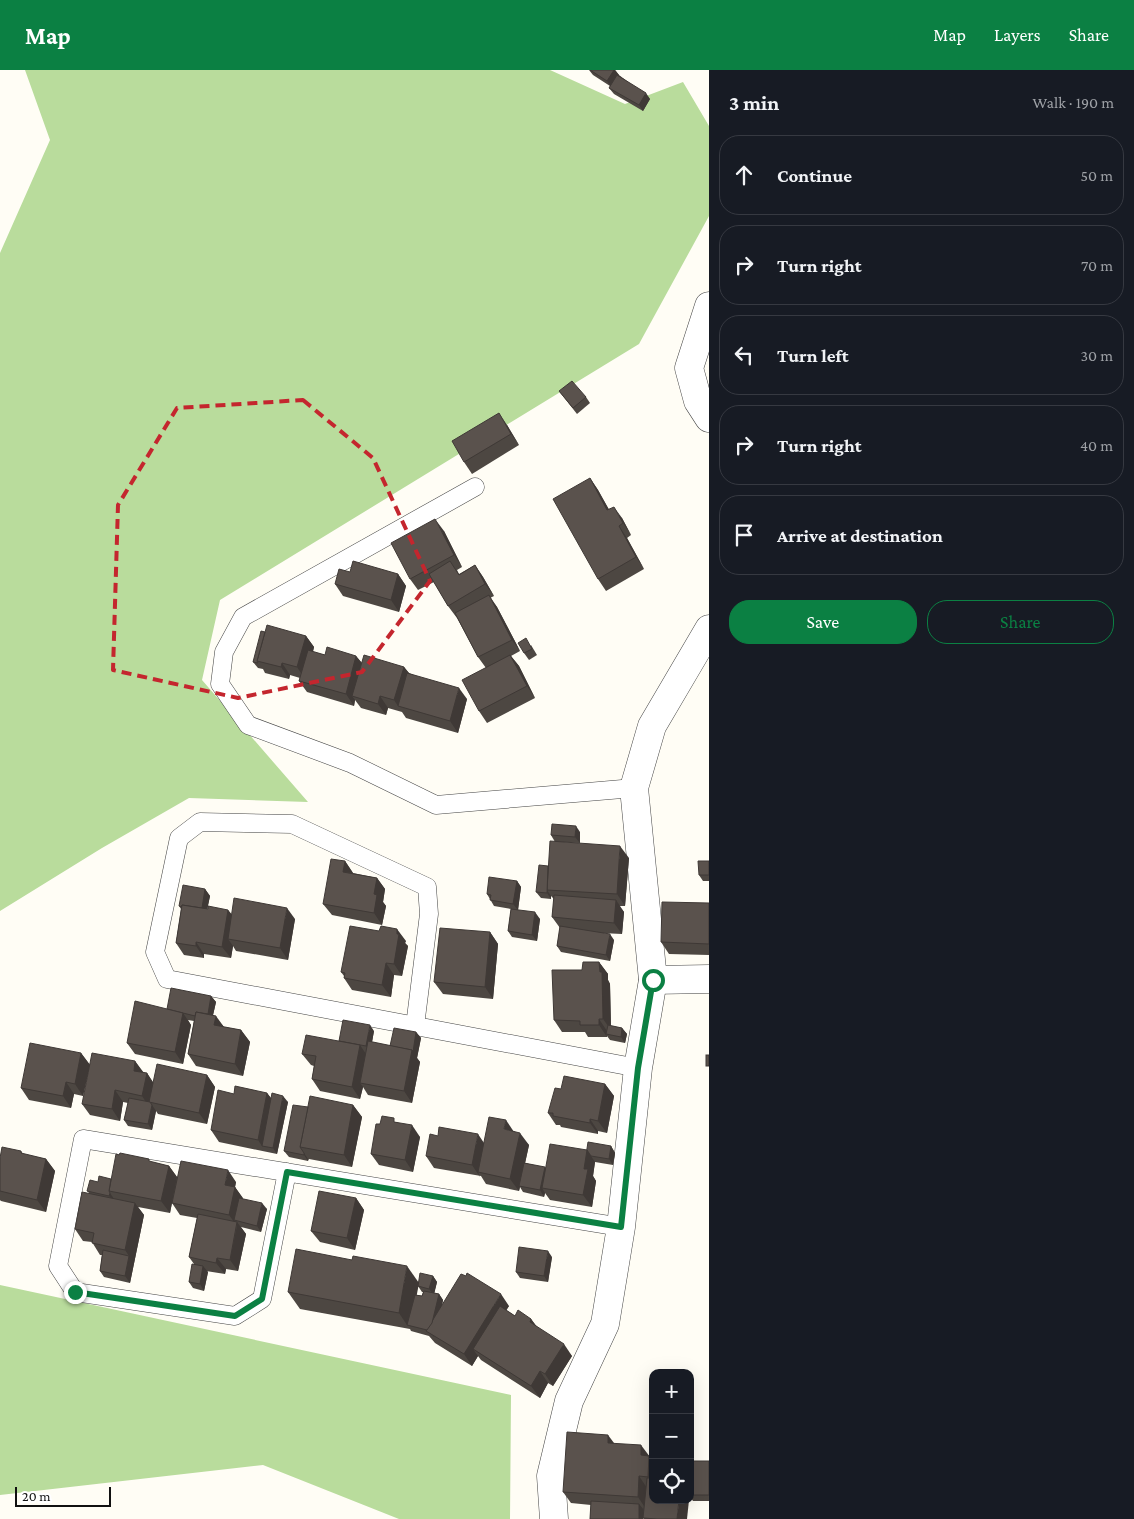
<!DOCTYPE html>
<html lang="en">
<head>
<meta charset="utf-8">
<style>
	:root { --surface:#171b24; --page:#242831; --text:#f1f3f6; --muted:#9ea1a6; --line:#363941; --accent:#0b8043 }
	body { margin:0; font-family:"Crimson Pro",serif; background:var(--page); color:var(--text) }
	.controls { position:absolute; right:15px; bottom:15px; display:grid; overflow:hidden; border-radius:10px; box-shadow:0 5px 20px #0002 }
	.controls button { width:45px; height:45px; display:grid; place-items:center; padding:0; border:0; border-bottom:1px solid var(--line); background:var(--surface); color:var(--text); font:25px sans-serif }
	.scale { position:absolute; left:15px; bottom:12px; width:96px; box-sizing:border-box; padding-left:5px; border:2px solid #111; border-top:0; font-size:14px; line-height:18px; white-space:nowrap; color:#111; -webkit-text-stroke:4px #fff; paint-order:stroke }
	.stop { position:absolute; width:15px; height:15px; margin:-11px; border:4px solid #0b8043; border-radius:50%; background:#fff }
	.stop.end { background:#0b8043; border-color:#fff; box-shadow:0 1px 5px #0008 }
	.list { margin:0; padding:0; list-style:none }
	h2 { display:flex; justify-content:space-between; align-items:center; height:65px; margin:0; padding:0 20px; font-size:21px }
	h2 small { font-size:16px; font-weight:400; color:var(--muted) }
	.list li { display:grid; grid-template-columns:32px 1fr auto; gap:15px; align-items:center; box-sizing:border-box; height:80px; margin:0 10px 10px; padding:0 10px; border:1px solid var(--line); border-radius:20px }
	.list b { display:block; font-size:19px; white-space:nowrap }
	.list em { font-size:16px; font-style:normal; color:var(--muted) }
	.actions { display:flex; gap:10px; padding:15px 20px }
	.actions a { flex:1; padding:11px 0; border:1px solid var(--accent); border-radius:20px; text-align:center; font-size:18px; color:var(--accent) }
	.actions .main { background:var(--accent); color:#fff }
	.icon { flex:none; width:28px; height:28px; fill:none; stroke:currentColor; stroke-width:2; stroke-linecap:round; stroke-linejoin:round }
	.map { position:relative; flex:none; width:709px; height:1449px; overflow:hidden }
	header { display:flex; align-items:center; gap:30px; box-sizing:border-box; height:70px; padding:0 25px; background:var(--accent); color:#fff }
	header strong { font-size:24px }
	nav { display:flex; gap:28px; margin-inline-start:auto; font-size:18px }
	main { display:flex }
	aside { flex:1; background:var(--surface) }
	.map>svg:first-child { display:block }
	.forest { fill:#b9dc9c }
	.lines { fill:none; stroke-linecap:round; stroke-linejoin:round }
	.lane-casing { stroke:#444; stroke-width:19 }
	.street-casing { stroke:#444; stroke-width:29 }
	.lane { stroke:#fff; stroke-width:18 }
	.street { stroke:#fff; stroke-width:28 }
	.wall { fill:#4d4742; fill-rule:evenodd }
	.shaded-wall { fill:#3f3936 }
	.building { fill:#5a524d; stroke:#3f3936 }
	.route { stroke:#0b8043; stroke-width:6 }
	.marked { fill:none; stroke:#c4262e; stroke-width:4; stroke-dasharray:10 6; stroke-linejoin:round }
</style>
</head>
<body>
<header>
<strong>Map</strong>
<nav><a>Map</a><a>Layers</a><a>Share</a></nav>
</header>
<main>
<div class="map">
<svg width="709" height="1449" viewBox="0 0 709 1449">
	<rect width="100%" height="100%" fill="#fffdf5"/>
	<g class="forest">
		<polygon points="25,0 550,0 625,34 683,12 709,56 709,146 639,274 220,530 202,610 308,732 189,728 102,778 0,841 0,183 50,70"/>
		<polygon points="0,1215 511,1325 510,1449 399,1449 263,1395 0,1425"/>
	</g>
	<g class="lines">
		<g class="lane-casing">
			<g id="lane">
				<polyline points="475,417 243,547 224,582 220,614 248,655 350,693 436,735 634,718"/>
				<polyline points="415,956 429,844 427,817 292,754 200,752 179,768 155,882 167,909 638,998"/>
				<polyline points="287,1102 262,1229 235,1246 75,1222 58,1196 83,1069 621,1157"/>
			</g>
		</g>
		<g class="street-casing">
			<g id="street">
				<polyline points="709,236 689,298 698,331 709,348"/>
				<polyline points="653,910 709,909"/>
				<polyline points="554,1449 551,1406 569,1331 605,1254 621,1157 638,998 653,910 634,718 652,656 709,559"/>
			</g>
		</g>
		<use href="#lane" class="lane"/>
		<use href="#street" class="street"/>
	</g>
	<g class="wall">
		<polygon points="589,0 615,0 619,5 650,29 643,41 614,24 609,18 610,16 593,5"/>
		<polygon points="559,321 586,327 590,333 577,344"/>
		<polygon points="507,355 519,375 472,404 464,392"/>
		<polygon points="590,408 598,420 609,440 622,448 631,465 627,468 644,499 606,521 598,509"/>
		<polygon points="444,461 462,497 457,500 459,504 475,495 483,507 494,526 490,528 497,537 520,581 511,586 519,596 535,628 487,653 479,641 486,598 478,587 457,548 448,536 434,512 418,520 410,509"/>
		<polygon points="398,504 406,516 399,542 343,526 335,514"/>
		<polygon points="265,562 306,566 314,577 313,582 325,585 356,586 362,593 404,597 409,603 467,629 458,663 406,648 402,642 388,638 386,645 361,638 355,630 354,636 307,622 299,611 300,608 290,605 289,609 265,603 263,599 258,598 253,592"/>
		<polygon points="531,575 537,585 529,590 524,583"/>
		<polygon points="580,762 580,773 555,772 551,765"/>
		<polygon points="629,788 625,836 619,836 624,842 622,864 601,863 614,870 610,891 561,882 557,876 560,858 552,847 554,829 551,826 551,829 541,828 536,822 548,796"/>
		<polygon points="345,791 353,803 377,808 385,819 383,832 386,836 382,855 332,845 323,834"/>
		<polygon points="709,791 709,811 703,811 699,805"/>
		<polygon points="517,811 521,817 518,840 540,849 537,871 512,867 508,861 511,839 494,836 487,824"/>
		<polygon points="205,819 210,826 207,839 228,840 232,845 295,849 288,890 236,881 233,876 231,888 204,884 204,888 184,885 176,873 181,839 179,836"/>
		<polygon points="709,833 709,885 669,884 661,872"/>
		<polygon points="490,862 498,874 493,929 443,924 434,912"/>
		<polygon points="406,871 405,873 408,876 402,906 394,905 391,927 352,920 344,908 344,906 341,902"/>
		<polygon points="599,892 608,904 608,910 610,914 611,956 622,958 627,964 625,973 610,970 607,966 607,967 588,967 585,962 562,962 554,950 582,900"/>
		<polygon points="211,926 216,932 213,945 224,957 241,960 250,972 243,1006 196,996 188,984 194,951 188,950 191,955 183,994 135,984 127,973 167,939"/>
		<polygon points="374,961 372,972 390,976 416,962 421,968 417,988 420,992 412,1033 368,1025 363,1017 360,1029 320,1021 312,1009 314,996 311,995 302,984 339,971"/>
		<polygon points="81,983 90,995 83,1026 74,1024 71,1038 29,1030 21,1018"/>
		<polygon points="135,991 143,1003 147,1003 153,1013 207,1005 215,1017 207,1054 158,1044 156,1041 152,1060 128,1056 124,1050 128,1033 123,1032 120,1051 90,1045 82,1034"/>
		<polygon points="605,1014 614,1026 607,1063 598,1061 598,1064 561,1057 560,1055 556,1055 548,1043 561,1019"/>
		<polygon points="267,1023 271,1028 288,1032 277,1084 219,1072 211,1060 234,1024"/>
		<polygon points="353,1035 362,1047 352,1097 309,1089 308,1091 289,1087 284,1081 308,1037"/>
		<polygon points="397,1052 420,1067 413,1102 379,1095 371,1084 380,1054"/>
		<polygon points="514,1061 529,1075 525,1093 546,1098 587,1080 611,1076 615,1083 613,1095 595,1092 593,1106 596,1111 592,1137 550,1130 545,1123 544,1127 523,1122 520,1117 519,1121 486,1114 481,1106 434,1098 426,1086 484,1073"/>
		<polygon points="21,1081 23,1084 46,1089 55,1101 46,1142 1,1131 0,1130 0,1088"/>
		<polygon points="151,1092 169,1096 177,1107 236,1112 235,1117 243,1129 267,1139 261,1162 241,1157 246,1164 238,1201 226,1199 225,1204 206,1201 208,1202 204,1221 193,1218 189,1212 194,1194 189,1187 197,1148 180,1145 172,1133 175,1117 170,1143 138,1137 144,1145 130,1213 104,1207 100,1201 102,1185 100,1185 92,1172 83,1171 75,1159 89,1123 87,1121 98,1112 111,1109"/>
		<polygon points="356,1128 364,1140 355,1180 320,1172 311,1161"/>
		<polygon points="552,1187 548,1212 520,1208 516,1202"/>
		<path d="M433,1206L437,1212L434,1223L439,1224L443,1230L442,1237L509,1236L506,1240L515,1246L531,1249L537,1257L572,1286L553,1316L548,1313L540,1328L481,1290L478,1286L472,1296L435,1273L429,1266L411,1261L410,1259L300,1239L288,1222L418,1212ZM418,1216L422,1222H423L422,1226L416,1225Z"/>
		<polygon points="614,1374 649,1386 653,1391 653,1430 687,1449 644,1449 643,1448 643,1449 590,1449 591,1435 571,1433 563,1422"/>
		<polygon points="690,1391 709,1391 709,1431 693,1431 690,1427"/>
	</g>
	<g class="shaded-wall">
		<polygon points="614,0 615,0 619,5 611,17 607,11"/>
		<polygon points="646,23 650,29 643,41 639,35"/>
		<polygon points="499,343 507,355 519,375 511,364"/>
		<polygon points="590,408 598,420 616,452 607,440"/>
		<polygon points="614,437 622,448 631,465 623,453"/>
		<polygon points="435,449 444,461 462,497 454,485"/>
		<polygon points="619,456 627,468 644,499 636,487"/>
		<polygon points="475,495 483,507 494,526 485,514"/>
		<polygon points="398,504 406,516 399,542 391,530"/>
		<polygon points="489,525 497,537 520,581 512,570"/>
		<polygon points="306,566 314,577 305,609 297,597"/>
		<polygon points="510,585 519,596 535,628 527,616"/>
		<polygon points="356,586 365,597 352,626 355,630 354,636 346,624"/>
		<polygon points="282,593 290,605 289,609 281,597"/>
		<polygon points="404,597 413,608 398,636 394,630"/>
		<polygon points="459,618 467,629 458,663 450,651"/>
		<polygon points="380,626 388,638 386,645 378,634"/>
		<polygon points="576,756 580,762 580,773 575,767"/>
		<polygon points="620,776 629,788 625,836 617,824"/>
		<polygon points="345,791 353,803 343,802"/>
		<polygon points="377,808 385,819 383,832 386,836 382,855 374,843 374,824"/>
		<polygon points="517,811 521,817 518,840 513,834"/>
		<polygon points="205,819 210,826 206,846 201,840"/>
		<polygon points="547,820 551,826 551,829 547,823"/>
		<polygon points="616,830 624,842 622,864 614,853"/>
		<polygon points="287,838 295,849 288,890 280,878"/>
		<polygon points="228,840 237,851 228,869 233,876 231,888 222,877"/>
		<polygon points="535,842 540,849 537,871 532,865"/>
		<polygon points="397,859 406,871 405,873 408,876 402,906 394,894"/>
		<polygon points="490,862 498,874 493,929 485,917"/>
		<polygon points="610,864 614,870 610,891 606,885"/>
		<polygon points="196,872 204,884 204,888 196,876"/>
		<polygon points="599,892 608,904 608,910 610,914 611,960 603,949"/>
		<polygon points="386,893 394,905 391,927 382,915"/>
		<polygon points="211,926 216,932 211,954 207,948"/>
		<polygon points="183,943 191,955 183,994 175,982"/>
		<polygon points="216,946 224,957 214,955"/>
		<polygon points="599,949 607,961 606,964 607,967 599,955"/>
		<polygon points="370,955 374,961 370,983 366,976"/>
		<polygon points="622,958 627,964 625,973 621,967"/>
		<polygon points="241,960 250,972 243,1006 235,994"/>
		<polygon points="416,962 421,968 417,988 420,992 412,1033 404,1021 412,980"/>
		<polygon points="360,975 368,987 360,1013 363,1017 360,1029 352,1017"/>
		<polygon points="81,983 90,995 83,1026 75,1014"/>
		<polygon points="135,991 144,1003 134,1001"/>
		<polygon points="147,1003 155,1015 149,1032 150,1038 142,1026"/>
		<polygon points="207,1005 215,1017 207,1054 199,1043"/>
		<polygon points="66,1012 74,1024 71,1038 63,1026"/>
		<polygon points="605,1014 614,1026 607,1063 598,1051"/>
		<polygon points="115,1020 123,1032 120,1051 112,1039"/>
		<polygon points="267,1023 276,1035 262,1076 258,1070"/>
		<polygon points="283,1026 288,1032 277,1084 273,1078"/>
		<polygon points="152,1035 156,1041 152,1060 148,1054"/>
		<polygon points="353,1035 362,1047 352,1097 344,1085"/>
		<polygon points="590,1049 598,1061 598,1064 590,1053"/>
		<polygon points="506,1050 514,1062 504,1059"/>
		<polygon points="412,1055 420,1067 413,1102 405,1090"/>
		<polygon points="520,1063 529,1075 519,1121 510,1109"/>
		<polygon points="478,1064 486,1076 478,1102 480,1107 472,1095"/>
		<polygon points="611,1076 615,1083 613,1095 609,1089"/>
		<polygon points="587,1080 595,1092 593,1106 596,1111 592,1137 583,1125 584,1099"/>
		<polygon points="304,1083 308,1089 308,1091 304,1085"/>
		<polygon points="46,1089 55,1101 46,1142 37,1130"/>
		<polygon points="169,1096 177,1107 170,1143 161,1131"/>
		<polygon points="545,1097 549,1103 542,1118 545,1123 544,1127 540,1120"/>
		<polygon points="228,1100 236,1112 235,1117 243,1128 234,1150 237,1154 237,1152 246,1164 238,1201 230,1190 237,1156 229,1145 225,1115"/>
		<polygon points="110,1123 114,1129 114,1132 109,1126"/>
		<polygon points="356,1128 364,1140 355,1180 347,1168"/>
		<polygon points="135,1133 144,1145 130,1213 125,1206 129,1186 125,1180"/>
		<polygon points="262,1133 267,1139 261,1162 257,1156"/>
		<polygon points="548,1181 552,1187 548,1212 544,1206"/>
		<polygon points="217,1188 226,1199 225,1204 216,1193"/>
		<polygon points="203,1196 208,1202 204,1221 200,1214"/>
		<polygon points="407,1196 419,1213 411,1256 407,1255 399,1243"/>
		<polygon points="433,1206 437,1212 434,1225 429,1219"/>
		<polygon points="439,1224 443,1230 434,1267 430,1261"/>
		<polygon points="501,1224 509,1236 480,1283 473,1279 478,1286 472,1296 464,1284"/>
		<polygon points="531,1249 540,1261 530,1252"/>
		<polygon points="564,1274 572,1286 553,1316 545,1304"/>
		<polygon points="540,1301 548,1313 540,1328 531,1316"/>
		<polygon points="608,1365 617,1377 608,1373"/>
		<polygon points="641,1375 653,1391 653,1413 648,1407 641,1385"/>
		<polygon points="639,1406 647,1418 646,1439 638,1427"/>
		<polygon points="679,1430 689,1430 687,1449 677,1449"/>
		<polygon points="639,1434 644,1440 643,1449 639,1449"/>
	</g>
	<g class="building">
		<polygon points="590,0 614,0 607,11"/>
		<polygon points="617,5 646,23 639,35 609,18"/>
		<polygon points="572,311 586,327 573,338 559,321"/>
		<polygon points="499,343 511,364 464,392 452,371"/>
		<polygon points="590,408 607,440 614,437 623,453 619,456 636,487 598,509 553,429"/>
		<polygon points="435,449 454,485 410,509 391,473"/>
		<polygon points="353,491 398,504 391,530 335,514 339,499 350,502"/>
		<polygon points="450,491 459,505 475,495 485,514 448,536 429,504"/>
		<polygon points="489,525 512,570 478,587 455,543"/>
		<polygon points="267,555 306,566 297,597 282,593 281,597 257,591"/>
		<polygon points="261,561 265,562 257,591 258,593 253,592"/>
		<polygon points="526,568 532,579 524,583 518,573"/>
		<polygon points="327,577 356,586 346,624 299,611 308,580 325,585"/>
		<polygon points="364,585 404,597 394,630 380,626 378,634 352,626"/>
		<polygon points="510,585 527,616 479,641 462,610"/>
		<polygon points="407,603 459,618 450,651 398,636"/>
		<polygon points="552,754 576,756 575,767 551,765"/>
		<polygon points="550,771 620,776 617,824 547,820"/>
		<polygon points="331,789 345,791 343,802 377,808 374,824 377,825 374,843 323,834"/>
		<polygon points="698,791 709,791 709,805 699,805"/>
		<polygon points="539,795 548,796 547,823 536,822"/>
		<polygon points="489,807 517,811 513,834 490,830 491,825 487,824"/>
		<polygon points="183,815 205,819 202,838 182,835 182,837 179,836"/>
		<polygon points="554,825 616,830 614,853 552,847"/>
		<polygon points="234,828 287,838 280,878 228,869"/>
		<polygon points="662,832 709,833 709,874 661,872"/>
		<polygon points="182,835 208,839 208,836 228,840 222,877 196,872 196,876 176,873"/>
		<polygon points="511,839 535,842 532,865 508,861"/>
		<polygon points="350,856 379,861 381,856 397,859 397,864 399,864 394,894 386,893 382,915 344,908 345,903 341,902"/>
		<polygon points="560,856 610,864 606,885 557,876"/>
		<polygon points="440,858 490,862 485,917 434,912"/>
		<polygon points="583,892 599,892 600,902 602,902 603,949 599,949 599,955 580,955 580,951 554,950 552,900 582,900"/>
		<polygon points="171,918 211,926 208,944 196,942 195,946 167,939"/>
		<polygon points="135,931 183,943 175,982 127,973"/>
		<polygon points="196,942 216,946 214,955 241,960 235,994 188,984"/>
		<polygon points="343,950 370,955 366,976 339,971"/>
		<polygon points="608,955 622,958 621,967 606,964"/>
		<polygon points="394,958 416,962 413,982 412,980 390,976"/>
		<polygon points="306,965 360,975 352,1017 312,1009 316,986 302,984"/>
		<polygon points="368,971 412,980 404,1021 360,1013"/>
		<polygon points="30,973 81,983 75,1014 66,1012 63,1026 21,1018"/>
		<polygon points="92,983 135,991 134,1001 147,1003 142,1026 115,1020 112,1039 82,1034"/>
		<rect x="706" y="985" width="3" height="11"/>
		<polygon points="157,994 207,1005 199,1043 149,1032"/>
		<polygon points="564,1006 605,1014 598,1051 590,1049 590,1053 553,1046 553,1043 548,1043 555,1018 561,1019"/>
		<polygon points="235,1016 267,1023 258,1070 211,1060 218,1020 234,1024"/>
		<polygon points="272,1023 283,1026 273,1078 262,1076"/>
		<polygon points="310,1026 353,1035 344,1085 300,1077"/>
		<polygon points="129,1028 150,1032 152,1035 148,1054 124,1050"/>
		<polygon points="293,1035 308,1037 300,1077 304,1083 304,1085 284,1081"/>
		<polygon points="382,1046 394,1048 394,1052 412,1055 405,1090 371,1084 376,1054 380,1054"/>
		<polygon points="489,1047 506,1050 504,1059 520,1063 510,1109 478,1102"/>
		<polygon points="439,1057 478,1064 472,1095 426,1086 430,1064 438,1066"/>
		<polygon points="588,1072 611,1076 609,1089 591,1086 587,1080 586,1085"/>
		<polygon points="550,1074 587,1080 584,1099 588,1099 583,1125 542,1118"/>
		<polygon points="2,1077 21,1081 21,1083 46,1089 37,1130 0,1121 0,1088"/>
		<polygon points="120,1083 149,1089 149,1091 169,1096 161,1131 109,1121 116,1084 119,1085"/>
		<polygon points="181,1091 228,1100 225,1115 235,1117 229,1145 172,1133"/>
		<polygon points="524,1093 545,1097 540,1120 519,1116"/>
		<polygon points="99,1106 111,1109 109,1121 110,1123 109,1126 87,1121 90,1110 98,1112"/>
		<polygon points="319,1121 356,1128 347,1168 311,1161"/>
		<polygon points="82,1122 135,1133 125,1180 92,1173 94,1163 75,1159"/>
		<polygon points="239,1128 262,1133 257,1156 234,1150"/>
		<polygon points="198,1144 237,1152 230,1190 217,1188 216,1193 189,1187"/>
		<polygon points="519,1177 548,1181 544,1206 516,1202"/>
		<polygon points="296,1179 352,1190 353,1186 407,1196 399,1243 288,1222"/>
		<polygon points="103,1180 129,1186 125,1206 100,1201"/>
		<polygon points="192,1194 203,1196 200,1214 189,1212"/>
		<polygon points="420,1203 433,1206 429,1219 418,1216"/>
		<polygon points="467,1203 501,1224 464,1284 426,1261 461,1204 466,1206"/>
		<polygon points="424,1221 439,1224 432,1253 427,1260 407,1255 415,1225 422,1226"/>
		<polygon points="500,1236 515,1246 518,1240 531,1249 530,1252 564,1274 545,1304 540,1301 531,1316 473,1279"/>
		<polygon points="567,1362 608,1365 608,1373 641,1375 641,1385 649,1386 648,1407 639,1406 638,1427 563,1422"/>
		<rect x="690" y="1391" width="19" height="34"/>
		<polygon points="647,1408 653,1408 653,1430 679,1430 677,1449 657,1449 643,1448"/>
		<polygon points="591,1431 639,1434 639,1449 590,1449"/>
	</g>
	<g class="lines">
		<polyline class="route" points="75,1222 235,1246 262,1229 287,1102 621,1157 638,998 653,910"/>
	</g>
	<path class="marked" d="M303,330L373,388L430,511L362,602L238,628L113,600L118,435L177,338Z"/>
</svg>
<div class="controls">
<button>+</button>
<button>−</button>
<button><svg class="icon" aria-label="locate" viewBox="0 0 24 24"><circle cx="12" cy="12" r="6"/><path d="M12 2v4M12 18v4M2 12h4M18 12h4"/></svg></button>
</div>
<div class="scale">20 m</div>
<div class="stop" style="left:653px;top:910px"></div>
<div class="stop end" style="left:75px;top:1222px"></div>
</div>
<aside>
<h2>3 min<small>Walk · 190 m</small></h2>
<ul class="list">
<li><svg class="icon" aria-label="ahead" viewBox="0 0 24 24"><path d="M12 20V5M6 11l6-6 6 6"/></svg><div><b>Continue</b></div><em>50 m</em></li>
<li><svg class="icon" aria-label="right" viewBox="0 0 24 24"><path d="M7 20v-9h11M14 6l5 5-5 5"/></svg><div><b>Turn right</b></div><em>70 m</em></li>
<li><svg class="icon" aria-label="left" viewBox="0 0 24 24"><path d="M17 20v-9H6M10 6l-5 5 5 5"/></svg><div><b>Turn left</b></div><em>30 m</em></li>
<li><svg class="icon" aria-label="right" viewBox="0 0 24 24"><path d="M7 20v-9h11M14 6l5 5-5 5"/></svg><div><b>Turn right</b></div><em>40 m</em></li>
<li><svg class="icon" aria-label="arrive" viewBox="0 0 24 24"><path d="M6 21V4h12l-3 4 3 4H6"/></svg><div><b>Arrive at destination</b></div></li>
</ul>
<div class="actions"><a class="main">Save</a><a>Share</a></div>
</aside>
</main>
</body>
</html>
